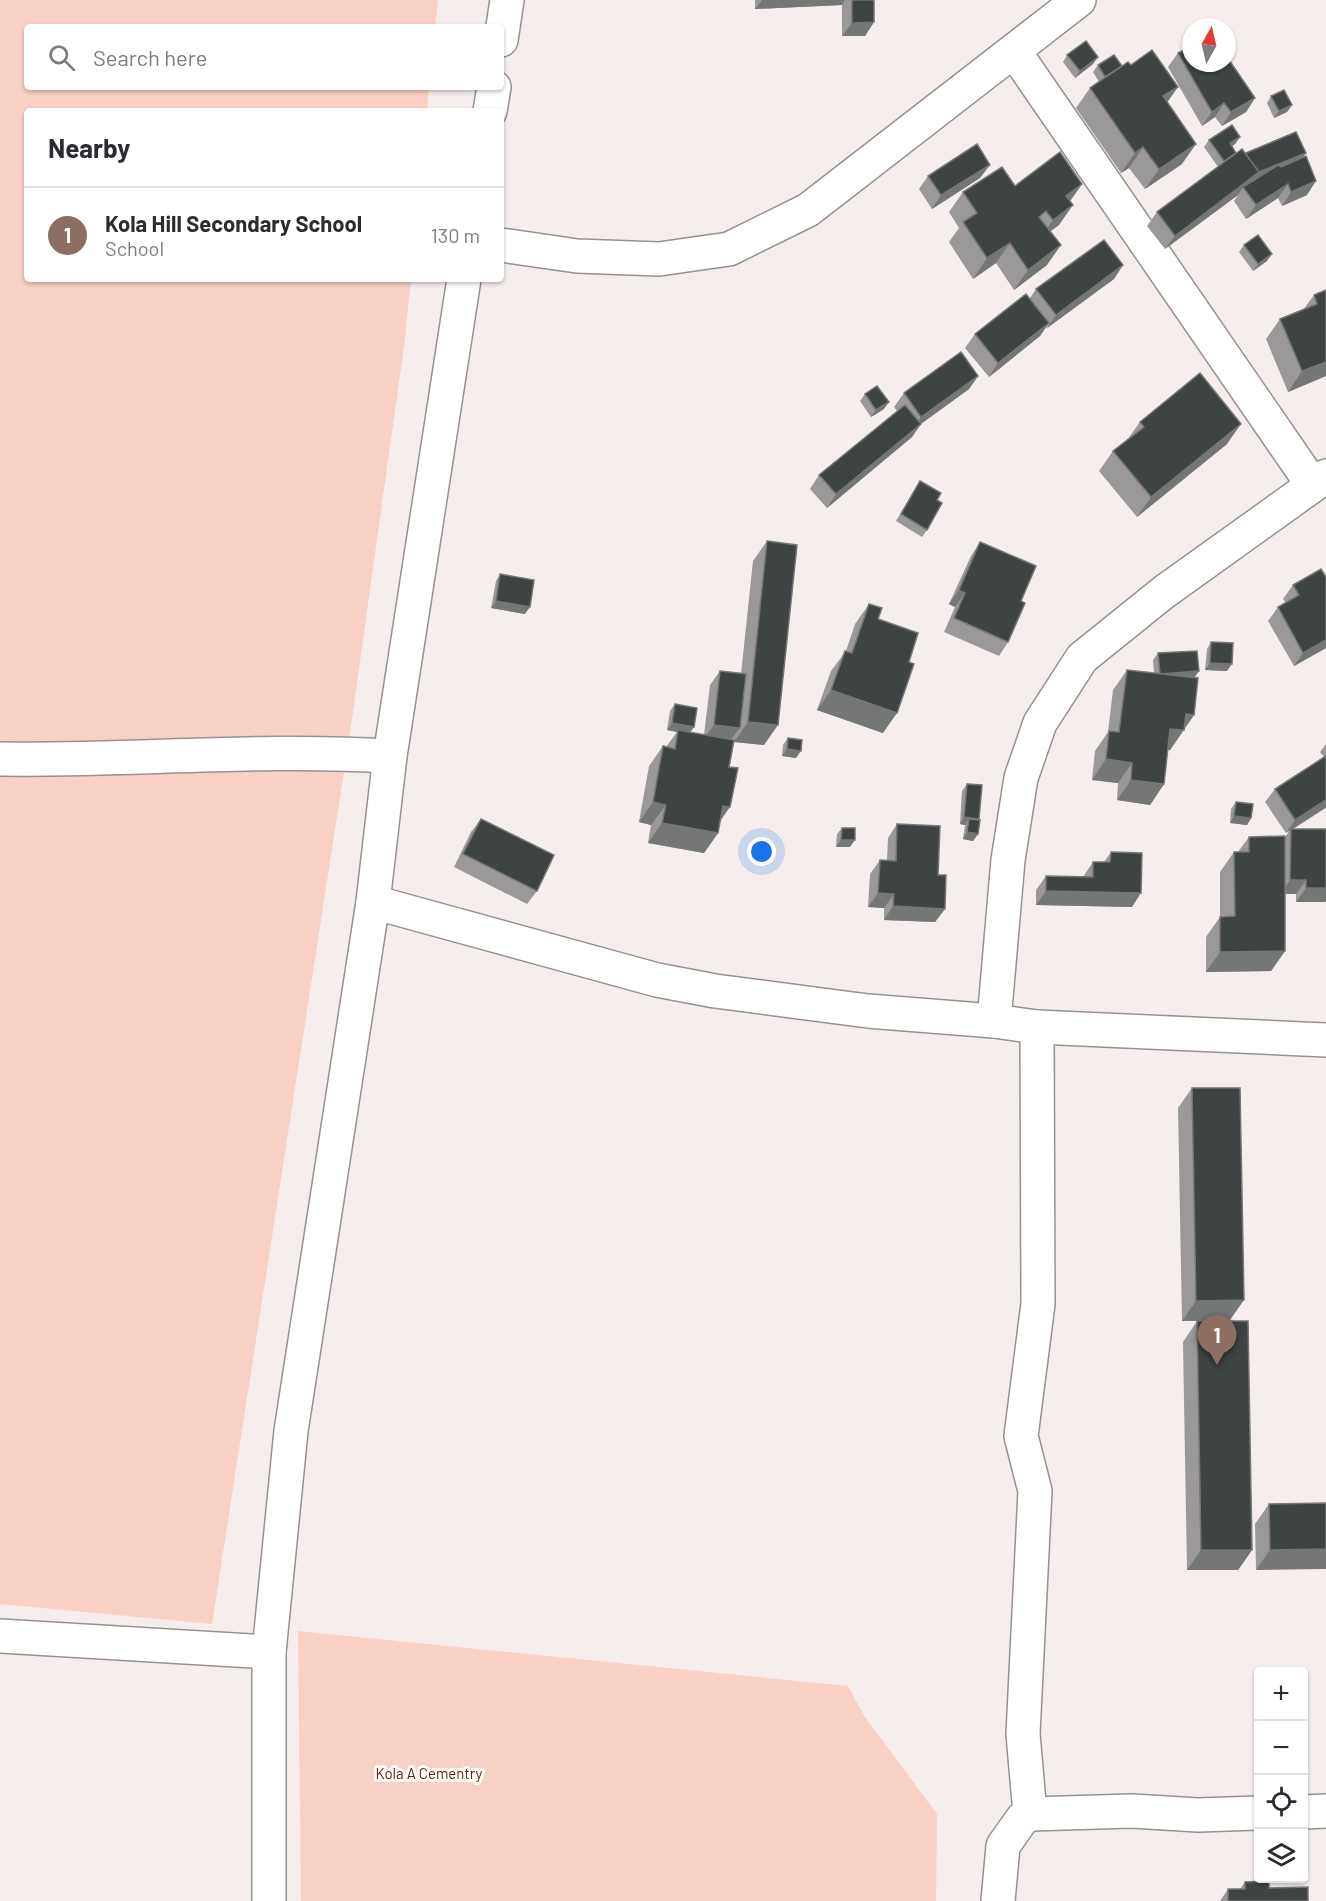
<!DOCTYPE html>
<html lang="en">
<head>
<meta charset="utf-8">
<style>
	:root { --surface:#fff; --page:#f7f7f7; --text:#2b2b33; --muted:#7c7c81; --line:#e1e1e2; --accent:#b45309 }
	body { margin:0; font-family:Barlow,sans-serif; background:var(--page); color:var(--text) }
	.controls { position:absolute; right:18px; bottom:18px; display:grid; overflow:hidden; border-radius:6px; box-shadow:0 2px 4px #0004 }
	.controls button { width:54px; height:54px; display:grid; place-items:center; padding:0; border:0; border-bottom:2px solid var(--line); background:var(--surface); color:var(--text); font:30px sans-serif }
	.compass { position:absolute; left:1182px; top:18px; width:54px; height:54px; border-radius:50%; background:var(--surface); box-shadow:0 2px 4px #0004; rotate:8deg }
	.you { position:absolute; left:762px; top:852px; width:21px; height:21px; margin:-15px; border:4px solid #fff; border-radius:50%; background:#1a73e8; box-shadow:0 0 0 9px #1a73e833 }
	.badge { display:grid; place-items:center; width:39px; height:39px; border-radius:50%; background:var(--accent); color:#fff; font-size:20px; font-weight:700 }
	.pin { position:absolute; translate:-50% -50px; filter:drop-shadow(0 2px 3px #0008) }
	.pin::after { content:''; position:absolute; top:32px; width:21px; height:18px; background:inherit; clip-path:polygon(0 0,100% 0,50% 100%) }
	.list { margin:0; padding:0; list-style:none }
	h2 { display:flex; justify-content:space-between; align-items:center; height:78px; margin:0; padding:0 24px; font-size:26px }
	h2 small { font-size:20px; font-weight:400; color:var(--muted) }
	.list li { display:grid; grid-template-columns:39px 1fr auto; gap:18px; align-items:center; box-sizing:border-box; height:96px; padding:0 24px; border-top:2px solid var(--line) }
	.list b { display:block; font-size:22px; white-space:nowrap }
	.list p { margin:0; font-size:20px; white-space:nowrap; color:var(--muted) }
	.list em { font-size:20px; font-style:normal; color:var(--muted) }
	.icon { flex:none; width:33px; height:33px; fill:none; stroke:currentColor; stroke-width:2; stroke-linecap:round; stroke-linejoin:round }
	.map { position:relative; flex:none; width:1326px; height:1901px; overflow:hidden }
	.search { position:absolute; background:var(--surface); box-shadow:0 2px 4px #0004; left:24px; top:24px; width:480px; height:66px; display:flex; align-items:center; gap:15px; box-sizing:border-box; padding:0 21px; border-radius:6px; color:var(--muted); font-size:22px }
	.panel { position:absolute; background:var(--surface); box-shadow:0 2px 4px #0004; left:24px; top:108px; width:480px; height:174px; border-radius:6px }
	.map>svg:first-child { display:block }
	.green { fill:#f9d0c6 }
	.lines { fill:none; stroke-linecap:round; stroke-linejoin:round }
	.minor-casing { stroke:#979190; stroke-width:36 }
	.minor { stroke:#fff; stroke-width:33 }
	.wall { fill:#9a9898 }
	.shaded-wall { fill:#757676 }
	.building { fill:#3e4344; stroke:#757676; stroke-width:1.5 }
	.labels { text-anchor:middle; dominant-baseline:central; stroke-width:6; stroke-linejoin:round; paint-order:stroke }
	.park-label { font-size:15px; fill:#5e1f10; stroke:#fffcfc }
</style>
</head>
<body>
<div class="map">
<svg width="1326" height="1901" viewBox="0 0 1326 1901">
	<rect width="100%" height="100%" fill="#f5eeec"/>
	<g class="green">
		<polygon points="0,0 438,0 435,27 27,27 27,87 429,87 427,111 27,111 27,279 411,279 405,339 350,733 212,1624 0,1604"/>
		<polygon points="298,1631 848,1686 865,1717 937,1814 936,1901 301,1901"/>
	</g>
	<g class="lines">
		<g class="minor-casing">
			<g id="minor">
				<polyline points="501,40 507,0"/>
				<polyline points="1014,51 1312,484"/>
				<polyline points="490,111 494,87"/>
				<polyline points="501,245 577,256 659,259 729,249 808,210 1079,0"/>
				<path d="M0,759C130,761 260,748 390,756"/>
				<polyline points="373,902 657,980 715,991 868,1011 994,1021 1037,1027 1326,1040"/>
				<polyline points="994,1021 1008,860 1021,778 1040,723 1082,658 1164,592 1326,476"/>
				<polyline points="0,1636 269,1652"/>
				<polyline points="1304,1812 1326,1811"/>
				<polyline points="1030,1814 1132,1811 1198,1815 1258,1813"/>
				<polyline points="269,1901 269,1652 291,1431 373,902 390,756 464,279"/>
				<polyline points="998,1901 1003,1846 1022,1819 1030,1814 1023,1734 1035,1491 1021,1436 1038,1304 1037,1027"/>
			</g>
		</g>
		<use href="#minor" class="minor"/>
	</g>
	<g class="wall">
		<polygon points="755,0 874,0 874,22 865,36 842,36 842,5 755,9"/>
		<polygon points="1178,53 1255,98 1246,112 1222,126 1215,117 1202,126 1168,67"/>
		<polygon points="1067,55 1093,64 1075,78 1063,62"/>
		<polygon points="1098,65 1122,66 1131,65 1167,102 1182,164 1145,189 1129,168 1121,173 1076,108 1090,88 1099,82 1093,72"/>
		<polygon points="1271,96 1292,105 1287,112 1274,118 1267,103"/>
		<polygon points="1240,137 1235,144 1232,146 1236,153 1245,154 1246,153 1306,153 1302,158 1307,195 1282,206 1278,198 1246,219 1234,201 1238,195 1165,249 1147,226 1157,212 1218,167 1204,147 1209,140"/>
		<polygon points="928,176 980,178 932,209 919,189"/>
		<polygon points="1082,184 1070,201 1059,225 1050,231 1047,265 1014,290 996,263 973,279 949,242 959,228 949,212 963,192 1015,186"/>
		<polygon points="1244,245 1267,261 1253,271 1239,252"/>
		<polygon points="1123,265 1114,279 1045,328 1040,336 989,377 965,348 975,334 1030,298 1036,289"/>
		<polygon points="1326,290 1326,376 1288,392 1266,339 1280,319 1303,310 1314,295"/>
		<polygon points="978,376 969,389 921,424 912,437 827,508 810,489 819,475 897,411 894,407 904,393"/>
		<polygon points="865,394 884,409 871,417 860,401"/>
		<polygon points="1140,422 1227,444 1137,517 1099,471 1113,451 1127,440"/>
		<polygon points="920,481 937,500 927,530 922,537 896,521"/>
		<polygon points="767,541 764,745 734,742 718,833 704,853 648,843 651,825 639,822 649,766 663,746 666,747 677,732 667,730 670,711 675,704 690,732 704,735 710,685 720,671 741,674 753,561"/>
		<polygon points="980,542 1021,601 1008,642 999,656 944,632 955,607 949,604 971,556"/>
		<polygon points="1321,569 1326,648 1294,666 1268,621 1278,607 1286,603 1283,599 1293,585"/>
		<polygon points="500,574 525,614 491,608 496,581"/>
		<polygon points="869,604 878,619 883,733 817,710 831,671 846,651 855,624"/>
		<polygon points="1211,642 1227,671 1205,670 1207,649"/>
		<polygon points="1158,653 1199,671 1194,677 1194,715 1170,750 1168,750 1164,784 1150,805 1117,800 1118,783 1092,780 1095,751 1108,732 1113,690 1127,670 1154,673 1153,660"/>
		<polygon points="788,738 796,758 782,756 783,745"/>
		<polygon points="1326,744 1326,808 1293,829 1326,829 1326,901 1325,902 1296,902 1296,894 1285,894 1285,951 1271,971 1206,972 1206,937 1220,917 1220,872 1234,852 1238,852 1249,837 1285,838 1289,831 1286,833 1265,802 1275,789 1324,757 1320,752"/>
		<polygon points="967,784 978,820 978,834 973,841 963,839 965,825 960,824 962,791"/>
		<polygon points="1236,802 1251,818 1247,825 1230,823 1231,809"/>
		<polygon points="481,819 537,891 527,904 454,867 471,832"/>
		<polygon points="897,824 938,875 945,909 935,922 884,920 884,908 868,907 870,874 880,860 887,860 888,838"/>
		<polygon points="842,828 850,847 836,847 837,834"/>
		<polygon points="1111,852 1132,907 1036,905 1036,890 1046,876 1083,877 1093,862 1104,862"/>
		<polygon points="1192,1088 1230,1320 1182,1321 1178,1108"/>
		<polygon points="1197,1321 1252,1550 1238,1570 1187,1570 1183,1342"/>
		<polygon points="1326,1503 1256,1570 1255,1524 1269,1504"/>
		<polygon points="1245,1882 1269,1888 1308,1901 1220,1901 1228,1889 1240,1889"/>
	</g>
	<g class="shaded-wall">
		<polygon points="762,0 845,0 842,5 755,9"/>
		<polygon points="874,22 865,36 842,36 852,23"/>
		<polygon points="1098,57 1093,64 1075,78 1080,71"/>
		<polygon points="1178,87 1164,107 1163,96"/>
		<polygon points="1255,98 1246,112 1222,126 1231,112"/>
		<polygon points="1224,103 1215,117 1202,126 1212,112"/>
		<polygon points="1292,105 1287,112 1274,118 1279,111"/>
		<polygon points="1240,137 1235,144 1225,150 1230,143"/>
		<polygon points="1196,144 1182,164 1145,189 1159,169"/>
		<polygon points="1143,147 1129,168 1121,173 1135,153"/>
		<polygon points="1306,153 1301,160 1254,179 1250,186 1243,187 1238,195 1165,249 1175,236 1255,174"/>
		<polygon points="990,165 980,178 932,209 941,195"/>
		<polygon points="1316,181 1307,195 1282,206 1291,192"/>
		<polygon points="1082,184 1068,204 1066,196"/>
		<polygon points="1288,184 1278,198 1246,219 1256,205"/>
		<polygon points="1073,205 1059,225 1039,240 1053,220"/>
		<polygon points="1010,243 996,263 973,279 987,258"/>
		<polygon points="1061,245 1047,265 1014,290 1028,270"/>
		<polygon points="1272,254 1267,261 1253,271 1258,264"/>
		<polygon points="1123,265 1114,279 1046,329 1056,315"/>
		<polygon points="1049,323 1040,336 989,377 998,363"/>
		<polygon points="1326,362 1326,376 1288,392 1302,371"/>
		<polygon points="978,376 969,389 911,431 921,417"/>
		<polygon points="889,402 884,409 871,417 876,410"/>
		<polygon points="921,424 912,437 827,508 836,494"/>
		<polygon points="1241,424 1227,444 1137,517 1151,497"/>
		<polygon points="959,590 965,593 955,607 949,604"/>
		<polygon points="496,601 530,607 525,614 491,608"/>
		<polygon points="1326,640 1326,648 1294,666 1303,653"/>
		<polygon points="1210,663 1232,664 1227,671 1205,670"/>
		<polygon points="1199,671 1194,678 1160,674"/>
		<polygon points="831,690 897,713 883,733 817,710"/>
		<polygon points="1186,714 1194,715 1170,750 1156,749 1170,729"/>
		<polygon points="748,722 778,725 764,745 734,742"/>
		<polygon points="672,723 694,727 689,734 678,730 677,732 667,730"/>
		<polygon points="714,725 740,728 730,741 704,738"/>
		<polygon points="787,749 801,751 796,758 782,756"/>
		<polygon points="1106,759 1132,763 1118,783 1092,780"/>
		<polygon points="1131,780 1164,784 1150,805 1117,800"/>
		<polygon points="1326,800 1326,807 1291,830 1291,829 1286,833 1295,820"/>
		<polygon points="653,802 666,805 651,825 639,822"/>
		<polygon points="723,806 730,807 716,827"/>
		<polygon points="1234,816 1251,818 1247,825 1230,823"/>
		<polygon points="964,817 979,819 974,825 969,819 965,825 960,824"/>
		<polygon points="662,823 718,833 704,853 648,843"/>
		<polygon points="967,832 978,834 973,841 963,839"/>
		<polygon points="841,840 855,840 850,847 836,847"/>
		<polygon points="1290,880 1306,880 1296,894 1281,893"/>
		<polygon points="1306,888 1326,888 1326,901 1325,902 1296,902"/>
		<polygon points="1046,891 1141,893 1132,907 1036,905"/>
		<polygon points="878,893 894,894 884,908 868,907"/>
		<polygon points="893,906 945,909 935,922 884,920"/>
		<polygon points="1285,951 1271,971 1206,972 1220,952"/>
		<polygon points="1244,1300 1230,1320 1182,1321 1196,1301"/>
		<polygon points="1326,1549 1326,1569 1256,1570 1270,1550"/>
		<polygon points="1201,1550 1252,1550 1238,1570 1187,1570"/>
	</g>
	<g class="building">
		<polygon points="852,0 874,0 874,22 852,23"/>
		<polygon points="1086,41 1098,57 1080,71 1067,55"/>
		<polygon points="1191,46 1191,63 1227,63 1227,57 1255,98 1231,112 1224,103 1212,112 1178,53"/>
		<polygon points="1152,50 1178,87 1163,96 1196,144 1159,169 1143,147 1135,153 1090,88 1128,62 1131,65"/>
		<polygon points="1114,55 1122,66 1105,77 1098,65"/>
		<polygon points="1284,90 1292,105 1279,111 1271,96"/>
		<polygon points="1232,125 1240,137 1230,143 1236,153 1224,161 1209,140"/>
		<polygon points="1296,132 1306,153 1259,172 1248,158 1246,153"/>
		<polygon points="977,144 990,165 941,195 928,176"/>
		<polygon points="1242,149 1259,172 1175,236 1157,212"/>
		<polygon points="1060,152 1082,184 1066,196 1073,205 1053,220 1046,211 1039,217 1061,245 1028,270 1010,243 987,258 963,222 977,213 963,192 1002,167 1015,186"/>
		<polygon points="1306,156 1316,181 1291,192 1288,184 1256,205 1243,187 1278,165 1281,167"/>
		<polygon points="1258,235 1272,254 1258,264 1244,245"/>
		<polygon points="1104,240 1123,265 1056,315 1036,289"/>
		<polygon points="1326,290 1326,362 1302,371 1280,319 1317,304 1314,295"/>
		<polygon points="1026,294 1049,323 998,363 975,334"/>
		<polygon points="961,352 978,376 921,417 904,393"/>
		<polygon points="1200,373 1241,424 1151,497 1113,451 1144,427 1140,422"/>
		<polygon points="877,386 889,402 876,410 865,394"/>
		<polygon points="905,405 921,424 836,494 819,475"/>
		<polygon points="920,481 941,493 937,500 942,503 927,530 901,514"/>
		<polygon points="767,541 797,545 778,725 748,722"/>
		<polygon points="980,542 1036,566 1021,601 1025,603 1008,642 954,618 965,593 959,590"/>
		<polygon points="1321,569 1326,577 1326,640 1303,653 1278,607 1299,595 1293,585"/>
		<polygon points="500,574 534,580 530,607 496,601"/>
		<polygon points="869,604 882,608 878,619 918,633 909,662 914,664 897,713 831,690 845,651 852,653"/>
		<polygon points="1211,642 1233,643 1232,664 1210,663"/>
		<polygon points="1197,651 1199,671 1160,674 1158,653"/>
		<polygon points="1127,670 1198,678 1194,715 1186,714 1184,730 1170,729 1164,784 1131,780 1132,763 1106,759 1109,731 1119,732"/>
		<polygon points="720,671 746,674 740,728 714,725"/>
		<polygon points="675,704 697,708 694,727 672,723"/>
		<polygon points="678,730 734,740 729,767 738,768 730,807 723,806 718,833 662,823 666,805 653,802 663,746 675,749"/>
		<polygon points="788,738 802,740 801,751 787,749"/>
		<polygon points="1326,756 1326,800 1295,820 1275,789"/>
		<polygon points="967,784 982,785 979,819 964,817"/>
		<polygon points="1236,802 1253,804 1251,818 1234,816"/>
		<polygon points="481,819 554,855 537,891 463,854"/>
		<polygon points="969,819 980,820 978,834 967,832"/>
		<polygon points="897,824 940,826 938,875 946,875 945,909 893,906 894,894 878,893 880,860 896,861"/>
		<polygon points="842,828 855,828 855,840 841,840"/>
		<polygon points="1291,829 1326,829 1326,888 1306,888 1306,880 1290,880"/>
		<polygon points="1285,836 1285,951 1220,952 1220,917 1235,916 1234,852 1249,852 1249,837"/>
		<polygon points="1111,852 1142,853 1141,893 1046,891 1046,876 1093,877 1093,862 1110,862"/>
		<polygon points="1192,1088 1240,1088 1244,1300 1196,1301"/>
		<polygon points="1197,1321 1248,1321 1252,1550 1201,1550"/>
		<polygon points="1326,1503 1326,1549 1270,1550 1269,1504"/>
		<polygon points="1269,1881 1269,1888 1308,1887 1308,1901 1228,1901 1228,1889 1245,1889 1245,1882"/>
	</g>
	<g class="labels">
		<g class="park-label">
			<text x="429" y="1773">Kola A Cementry</text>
		</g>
	</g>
</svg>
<div class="controls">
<button>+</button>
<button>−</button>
<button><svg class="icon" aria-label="locate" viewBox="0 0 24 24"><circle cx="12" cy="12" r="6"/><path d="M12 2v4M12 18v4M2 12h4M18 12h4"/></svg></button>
<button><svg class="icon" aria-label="layers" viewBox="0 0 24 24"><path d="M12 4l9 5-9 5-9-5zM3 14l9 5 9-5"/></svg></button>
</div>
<svg class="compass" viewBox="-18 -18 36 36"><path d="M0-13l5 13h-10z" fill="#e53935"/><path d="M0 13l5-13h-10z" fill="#7c7c81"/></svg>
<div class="you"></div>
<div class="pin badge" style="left:1217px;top:1365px;background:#8d6e63">1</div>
<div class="search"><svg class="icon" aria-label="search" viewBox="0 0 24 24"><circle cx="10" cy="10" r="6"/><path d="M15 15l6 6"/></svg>Search here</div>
<section class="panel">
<h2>Nearby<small></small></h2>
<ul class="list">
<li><span class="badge" style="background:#8d6e63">1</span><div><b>Kola Hill Secondary School</b><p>School</p></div><em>130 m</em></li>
</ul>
</section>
</div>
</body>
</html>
